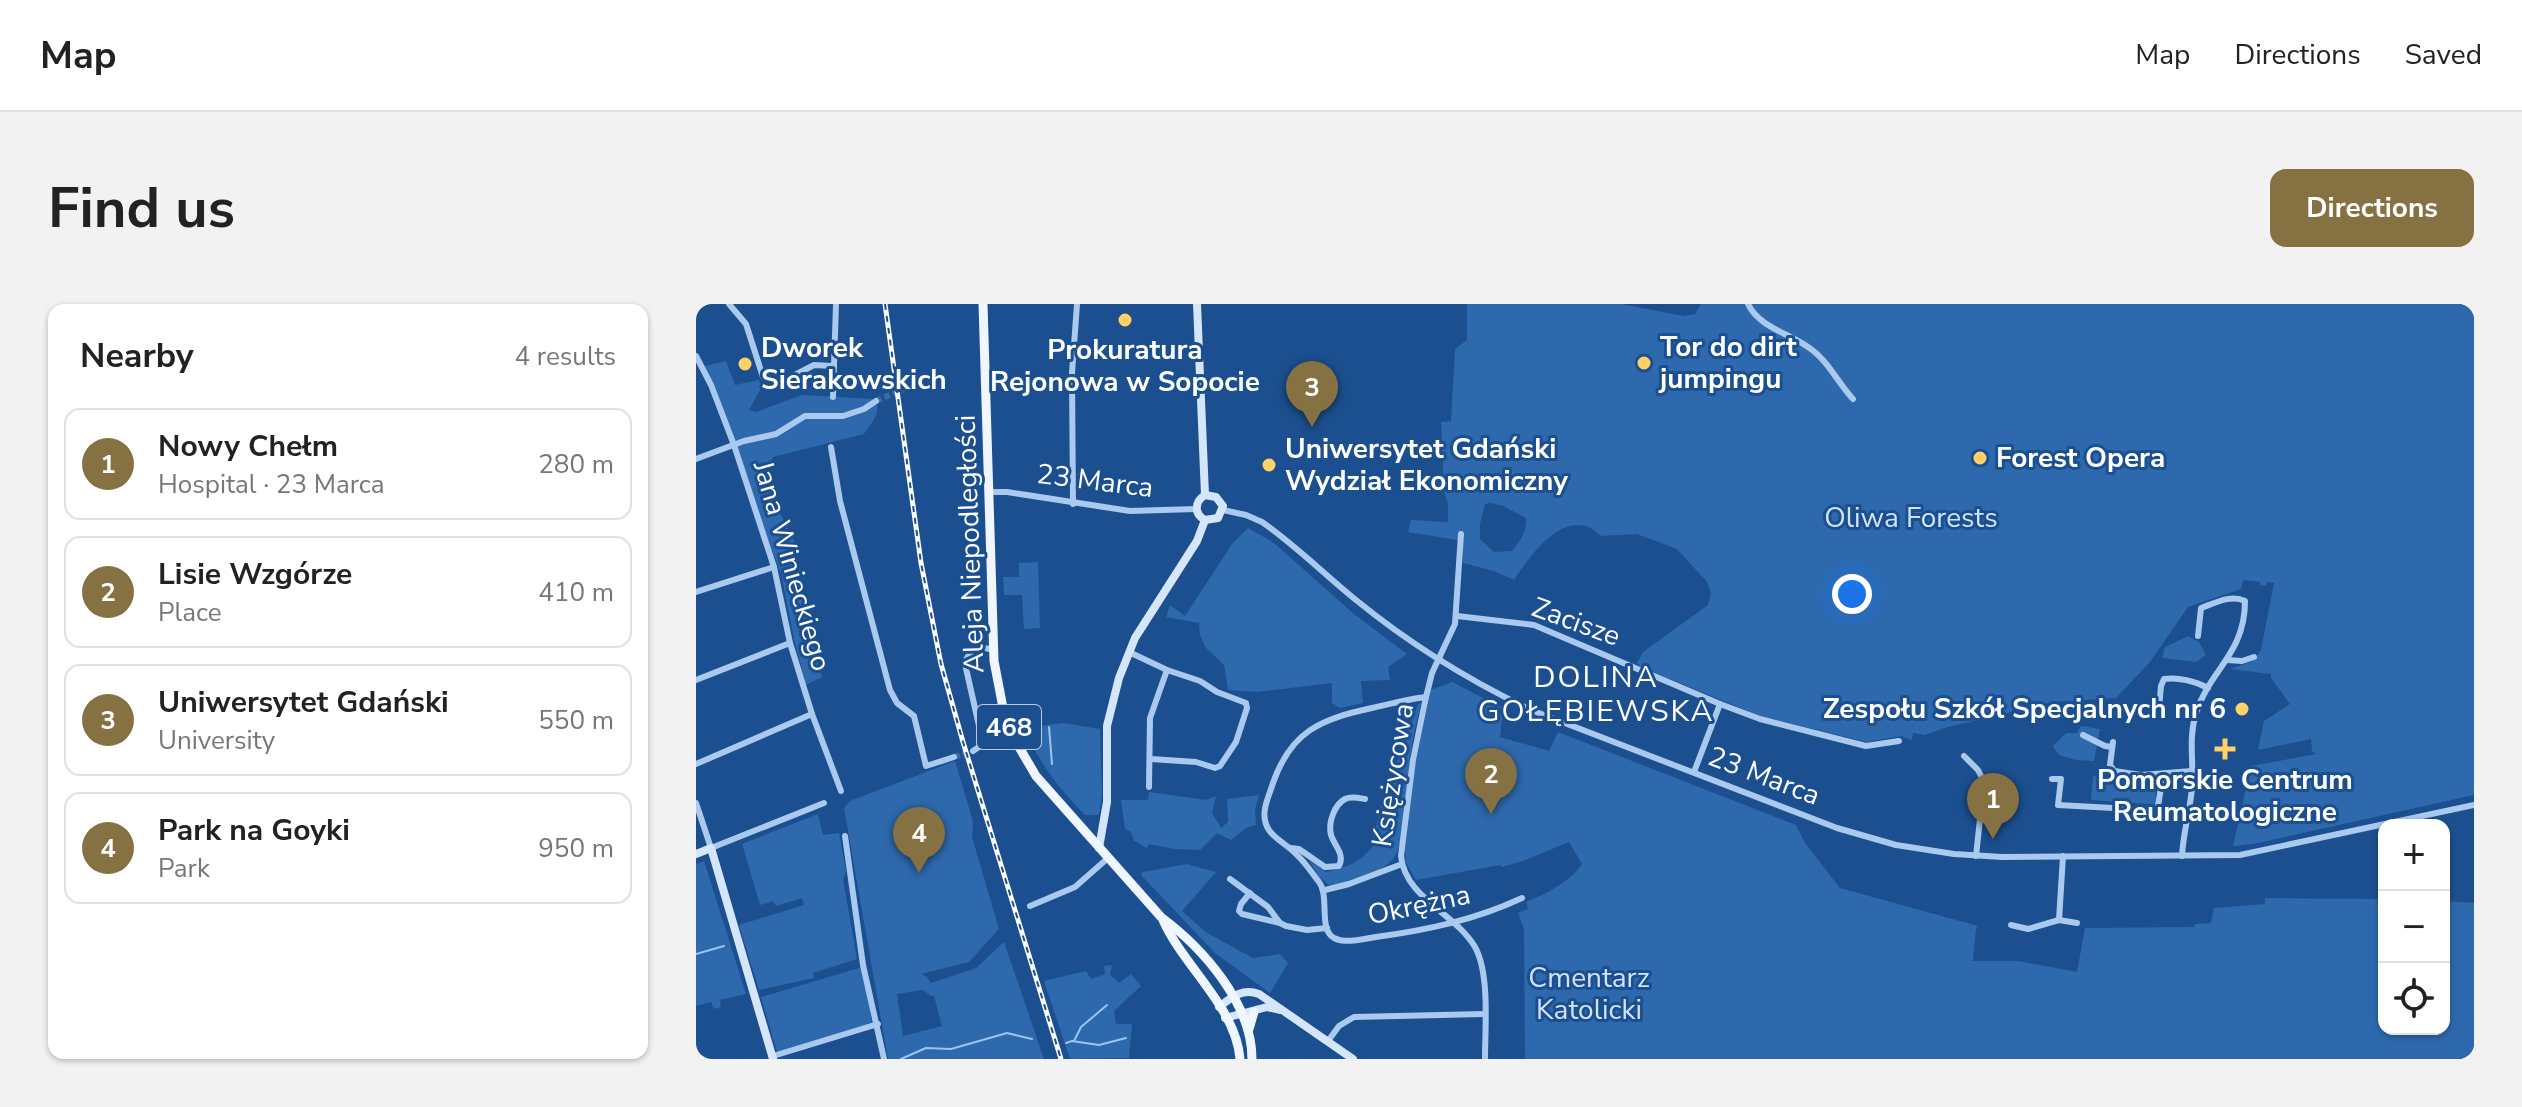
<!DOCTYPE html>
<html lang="en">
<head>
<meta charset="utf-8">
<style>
	:root { --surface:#fff; --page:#f2f2f2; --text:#222; --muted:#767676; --line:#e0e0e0; --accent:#857141 }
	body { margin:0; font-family:"Nunito Sans",sans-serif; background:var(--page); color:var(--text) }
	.controls { position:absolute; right:24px; bottom:24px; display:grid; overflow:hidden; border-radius:16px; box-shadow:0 2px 6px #0004 }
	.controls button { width:72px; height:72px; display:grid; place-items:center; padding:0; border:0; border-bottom:2px solid var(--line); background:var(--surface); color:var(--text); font:40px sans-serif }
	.you { position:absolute; left:1156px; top:290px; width:28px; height:28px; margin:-20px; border:6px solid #fff; border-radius:50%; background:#1a73e8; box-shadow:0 0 0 12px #1a73e833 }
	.badge { display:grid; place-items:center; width:52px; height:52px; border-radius:50%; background:var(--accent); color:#fff; font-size:26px; font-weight:700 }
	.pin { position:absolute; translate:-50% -66px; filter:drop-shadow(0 2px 4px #0008) }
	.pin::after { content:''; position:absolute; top:42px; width:28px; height:24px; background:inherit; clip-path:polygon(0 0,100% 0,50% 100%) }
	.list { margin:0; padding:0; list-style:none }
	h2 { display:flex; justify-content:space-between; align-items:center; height:104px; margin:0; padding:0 32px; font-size:34px }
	h2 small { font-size:26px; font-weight:400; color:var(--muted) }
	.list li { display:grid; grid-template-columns:52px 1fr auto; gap:24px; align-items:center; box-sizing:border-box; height:112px; margin:0 16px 16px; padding:0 16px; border:2px solid var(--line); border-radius:16px }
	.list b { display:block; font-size:30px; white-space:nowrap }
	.list p { margin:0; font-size:26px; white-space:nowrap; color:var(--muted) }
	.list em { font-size:26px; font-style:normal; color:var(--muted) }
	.icon { flex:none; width:44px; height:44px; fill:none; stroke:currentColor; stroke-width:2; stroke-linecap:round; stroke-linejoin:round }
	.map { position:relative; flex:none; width:1778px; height:755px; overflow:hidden; border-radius:16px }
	header { display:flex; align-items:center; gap:48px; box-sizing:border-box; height:112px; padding:0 40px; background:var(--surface); border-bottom:2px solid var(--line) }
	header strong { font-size:38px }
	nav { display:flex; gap:44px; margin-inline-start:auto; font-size:28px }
	.intro { display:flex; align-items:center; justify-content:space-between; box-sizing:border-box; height:192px; padding:0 48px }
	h1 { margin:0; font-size:56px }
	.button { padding:20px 36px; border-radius:16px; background:var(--accent); color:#fff; font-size:28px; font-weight:700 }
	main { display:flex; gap:48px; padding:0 48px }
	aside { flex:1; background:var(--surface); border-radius:16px; box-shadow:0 2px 6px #0004 }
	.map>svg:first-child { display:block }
	.green { fill:#2e69ad; fill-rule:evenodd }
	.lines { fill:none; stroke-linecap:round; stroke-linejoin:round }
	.stream { stroke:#9cc4f0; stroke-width:2 }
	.street-tunnel { stroke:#3d69a0; stroke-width:6; stroke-dasharray:6 3; stroke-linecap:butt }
	.street { stroke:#a9c9ee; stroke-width:6 }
	.secondary { stroke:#d6e6fa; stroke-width:8 }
	.primary { stroke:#f0f6ff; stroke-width:9 }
	.rail-casing { stroke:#fff; stroke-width:5 }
	.rail { stroke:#1b4f8f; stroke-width:2; stroke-dasharray:6; stroke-linecap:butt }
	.poi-dot { fill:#ffd166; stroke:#1b4f8f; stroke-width:3 }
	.labels { text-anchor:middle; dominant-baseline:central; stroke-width:6; stroke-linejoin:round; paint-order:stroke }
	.shield { fill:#1b4f8f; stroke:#bbcadd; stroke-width:2 }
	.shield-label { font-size:26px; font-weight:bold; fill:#fff }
	.poi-label { font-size:28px; font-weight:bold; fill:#fff; stroke:#1b4f8f; text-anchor:start }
	.street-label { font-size:28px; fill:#fff; stroke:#1b4f8f }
	.park-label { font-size:28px; fill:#cfe3fa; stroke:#1b4f8f }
	.neighbourhood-label { font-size:30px; letter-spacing:2px; fill:#fff; stroke:#1b4f8f }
</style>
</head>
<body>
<header>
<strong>Map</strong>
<nav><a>Map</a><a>Directions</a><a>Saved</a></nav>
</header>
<div class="intro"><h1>Find us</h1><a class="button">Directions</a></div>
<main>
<aside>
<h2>Nearby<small>4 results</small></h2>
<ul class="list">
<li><span class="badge">1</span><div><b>Nowy Chełm</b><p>Hospital · 23 Marca</p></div><em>280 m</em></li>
<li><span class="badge">2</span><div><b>Lisie Wzgórze</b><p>Place</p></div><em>410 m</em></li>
<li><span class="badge">3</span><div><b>Uniwersytet Gdański</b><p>University</p></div><em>550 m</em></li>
<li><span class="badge">4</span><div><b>Park na Goyki</b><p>Park</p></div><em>950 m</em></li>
</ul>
</aside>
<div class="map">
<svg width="1778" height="755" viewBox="0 0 1778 755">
	<rect width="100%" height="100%" fill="#1b4f8f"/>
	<g class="green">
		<path d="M771,0H925L988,12L999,10L1005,0H1778V491L1557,540L1537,542L1555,462L1620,450L1616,447L1615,435L1562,446L1568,417L1594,400L1575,374V370L1534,365L1557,357L1565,346L1578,279L1571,278L1570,282L1564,281V278L1547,276L1545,285L1492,303L1454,358L1420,394L1358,398L1248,424L1229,431L1217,429L1216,436L1205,432L1171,438L1064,412L945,363L941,359L947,348L1012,301L1015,289L1011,278L981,245L941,230L905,232C900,228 895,223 889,222C860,214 832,255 818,276L798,267L767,259V237L712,228L715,216L752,218V200L748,187L745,118L755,117L759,45L771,36ZM795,199L807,202L830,214C830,229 825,236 816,247L798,248L784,235V220L789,200Z"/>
		<path d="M30,57L39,81L63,76L65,84L53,106L60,108L106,91L178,95C187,108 175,119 168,130L77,153L70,165L79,198L99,239L118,345L126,373L110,381L98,335L85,269L66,219L44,149L9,62Z"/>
		<polygon points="552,224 578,239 658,310 711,350 692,363 694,376 665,377 667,399 644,404 636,399 636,379 561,388 532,386 528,361 510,344 504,331 503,319 470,313 474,301 489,312 536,240"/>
		<polygon points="342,258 344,324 328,325 326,291 308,291 307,273 323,273 323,259"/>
		<polygon points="1492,332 1503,338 1510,351 1500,358 1466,354 1469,343"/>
		<path d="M756,378L807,404L804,433L853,447L862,428L1100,521L1109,539L1144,584L1282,622L1280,625L1277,657H1322L1381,668L1389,624L1498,623L1499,620L1515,619L1518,604L1569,600V594L1688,595V725H1748V597L1778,599V755H829L828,625L822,609L832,605L830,598C848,591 875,577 886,560L873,538L827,557L806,563L804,561L720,576L710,559L709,548L719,461L735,386Z"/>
		<path d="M725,399C721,417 716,436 714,454C711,478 712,539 696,556C682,571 653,579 633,581L622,572L613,556L630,568C656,562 664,558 681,538L677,533L686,499L722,400Z"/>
		<path d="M368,419L404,425L406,490L403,511H389C363,484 342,459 329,424Z"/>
		<polygon points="1385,422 1404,425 1398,457 1380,456 1363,451 1357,442 1370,429 1381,429"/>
		<path d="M259,457L277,517L276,533L303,625L273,658L225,670L231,673L235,679L280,664L308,638L348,755H192L148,504L154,497ZM227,686L235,692H238L246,722L207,732L201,690Z"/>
		<polygon points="1397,472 1464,481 1463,486 1460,486 1459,493 1462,494 1459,504 1452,506 1452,500 1395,496"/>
		<polygon points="453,488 510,496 520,492 516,509 525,524 532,518 531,495 563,491 559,505 560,521 550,524 535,536 521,529 504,546 478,545 452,540 451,544 438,537 435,528 429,525 425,496 452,496"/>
		<polygon points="122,510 127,531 143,529 150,567 147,575 161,655 117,669 118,674 63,686 43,621 108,601 106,594 80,602 77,597 64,601 46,540"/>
		<polygon points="8,557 50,690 24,696 25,703 18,705 15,698 0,702 0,560"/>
		<polygon points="491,560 520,568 486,607 511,629 557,654 584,650 592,659 574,689 519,649 445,571 447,568"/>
		<polygon points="416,661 414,671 423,679 435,670 445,682 418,707 420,720 436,720 433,754 374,755 348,677 390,667 395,675 409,670 408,662"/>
		<polygon points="167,663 176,720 81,748 65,693"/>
	</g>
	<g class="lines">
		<g class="stream">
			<polyline points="353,423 356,460"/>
			<polyline points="0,650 28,642"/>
			<polyline points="378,737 385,723 411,701"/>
			<polyline points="370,739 376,737 403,741 430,734"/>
			<polyline points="205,755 230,744 255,745 311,729 336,735"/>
		</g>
		<g class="street-tunnel">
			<polyline points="180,97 212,83"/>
			<polyline points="258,453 277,447"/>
		</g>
		<g class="street">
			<polyline points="33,0 50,20 67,73 71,77 91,75 118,61 137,62"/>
			<path d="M1052,0C1063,23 1092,29 1112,43C1131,55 1142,79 1157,95"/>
			<polyline points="0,52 15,81 38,141 78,263 94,339 116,410 145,487"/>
			<polyline points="137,93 140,0"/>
			<polyline points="135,143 144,197 194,386 201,399 218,412 230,462 258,453"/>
			<polyline points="0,155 48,137 80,130 109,112 147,112 168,105 180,97"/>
			<polyline points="293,188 311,188 434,207 500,205"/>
			<polyline points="377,200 376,69 381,0"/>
			<path d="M527,206L550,211L566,218C599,241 628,270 660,296C714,340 772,376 835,406L1141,524L1200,541L1258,550L1306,553L1544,551L1778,501"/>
			<path d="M765,230L759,320L736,369L730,393L717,456L705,552C709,594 759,609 779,643C794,670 789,724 789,755"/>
			<polyline points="0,288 78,263"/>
			<polyline points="761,312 838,321 1024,400 1064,415 1170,442 1203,437"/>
			<polyline points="433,348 471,366 504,377 521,388 550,399 551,404 540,438 524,462 519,464 500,458 455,455"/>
			<polyline points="1531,356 1546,357 1558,353"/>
			<polyline points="0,376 94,339"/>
			<path d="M730,393C712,395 694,400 676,404C625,415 595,427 577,479C573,492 565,507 570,520C574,533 591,540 600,550C609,558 616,569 623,578C634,593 622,625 638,634C650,640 667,635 680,633C731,626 779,616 826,594"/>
			<path d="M1463,404L1465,382L1468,375C1482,373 1499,377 1512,384"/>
			<polyline points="1387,431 1409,442 1416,443"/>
			<polyline points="1417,438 1414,461 1418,467 1445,471 1496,467"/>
			<path d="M277,447L283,443L286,435L269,360C273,343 283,342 298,346"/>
			<polyline points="1268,452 1282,466 1288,478 1280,552"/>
			<polyline points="0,460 116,410"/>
			<polyline points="998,468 1024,400"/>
			<polyline points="1356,475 1365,475 1362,501 1435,505 1461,509 1491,517"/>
			<polyline points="453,483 454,414 471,366"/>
			<polyline points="0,499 15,544 128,499"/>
			<polyline points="1461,509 1467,470"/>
			<polyline points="149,532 167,661 188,755"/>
			<path d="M594,544L603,545L629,563L643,562C649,550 639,543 635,531C632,519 638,501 649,495C655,492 663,494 669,495"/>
			<polyline points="1367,552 1363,616 1381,619"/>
			<path d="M1486,552C1487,529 1494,507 1496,484C1498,458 1492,435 1500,409C1514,365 1549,350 1549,297C1535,290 1519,299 1505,304L1502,332"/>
			<polyline points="534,575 572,603 584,619 590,622 611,626 631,624"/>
			<polyline points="629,586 653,580 706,560"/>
			<polyline points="554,589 545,600 543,607 546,610 584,619"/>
			<polyline points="334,602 379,583 412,554"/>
			<polyline points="1315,621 1332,625 1363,616"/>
			<polyline points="632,737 643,722 658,713 788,710"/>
			<polyline points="77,752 182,720"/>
		</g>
		<g class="secondary">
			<polyline points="501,0 509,191"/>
			<polyline points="509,191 520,193 527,202 522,214 509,216"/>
			<path d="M509,191C498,198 498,210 509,216"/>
			<polyline points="403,544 411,498 411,422 423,374 439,334 501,237 509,216"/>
			<polyline points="0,550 15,544 77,755"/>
			<path d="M523,703C536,693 546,684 563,690L657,755"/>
			<polyline points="529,714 571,703 585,706"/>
		</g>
		<g class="primary">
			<path d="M287,0L298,357L308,409L316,431L340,472L465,613C508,645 556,700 556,755"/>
			<path d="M467,616C487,662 540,703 544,755"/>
			<polyline points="553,725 558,708"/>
		</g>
		<g class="rail-casing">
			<polyline id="rail" points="189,0 225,259 245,360 267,438 365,755"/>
		</g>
		<use href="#rail" class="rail"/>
	</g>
	<g class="poi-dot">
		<circle cx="429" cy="16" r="8"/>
		<circle cx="948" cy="59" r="8"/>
		<circle cx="49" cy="60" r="8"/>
		<circle cx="1284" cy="154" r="8"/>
		<circle cx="573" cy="161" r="8"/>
		<circle cx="1546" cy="405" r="8"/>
		<path d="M1525 433h8v8h8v8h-8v8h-8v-8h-8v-8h8z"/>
	</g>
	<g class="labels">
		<rect class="shield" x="281" y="401" width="64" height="44" rx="6"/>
		<g class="shield-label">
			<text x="313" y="423">468</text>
		</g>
		<g class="poi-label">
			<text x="964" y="43">Tor do dirt<tspan x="964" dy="32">jumpingu</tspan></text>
			<text x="65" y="44">Dworek<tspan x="65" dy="32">Sierakowskich</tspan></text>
			<text x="429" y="46" text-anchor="middle">Prokuratura<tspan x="429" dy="32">Rejonowa w Sopocie</tspan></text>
			<text x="589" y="145">Uniwersytet Gdański<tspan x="589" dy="32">Wydział Ekonomiczny</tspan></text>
			<text x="1300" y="154">Forest Opera</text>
			<text x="1530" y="405" text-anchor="end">Zespołu Szkół Specjalnych nr 6</text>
			<text x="1529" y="476" text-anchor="middle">Pomorskie Centrum<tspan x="1529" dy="32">Reumatologiczne</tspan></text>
		</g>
		<g class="street-label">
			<text transform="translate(399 177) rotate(7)">23 Marca</text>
			<text transform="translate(274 240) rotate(-92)">Aleja Niepodległości</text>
			<text transform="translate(96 262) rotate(74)">Jana Winieckiego</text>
			<text transform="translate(880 318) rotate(20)">Zacisze</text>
			<text transform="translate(697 471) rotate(-81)">Księżycowa</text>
			<text transform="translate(1068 472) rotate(21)">23 Marca</text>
			<text transform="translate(723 601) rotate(-12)">Okrężna</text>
		</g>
		<g class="park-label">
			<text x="1215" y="214">Oliwa Forests</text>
			<text x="893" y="674">Cmentarz<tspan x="893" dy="32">Katolicki</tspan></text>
		</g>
		<g class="neighbourhood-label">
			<text x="900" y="373">DOLINA<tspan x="900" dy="34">GOŁĘBIEWSKA</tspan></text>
		</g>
	</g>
</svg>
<div class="controls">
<button>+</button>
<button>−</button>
<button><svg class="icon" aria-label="locate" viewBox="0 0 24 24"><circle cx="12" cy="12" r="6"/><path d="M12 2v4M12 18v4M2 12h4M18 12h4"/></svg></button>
</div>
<div class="you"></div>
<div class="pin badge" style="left:1297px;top:535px">1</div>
<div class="pin badge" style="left:795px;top:510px">2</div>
<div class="pin badge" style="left:616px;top:123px">3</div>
<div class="pin badge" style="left:223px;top:569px">4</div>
</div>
</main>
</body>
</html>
